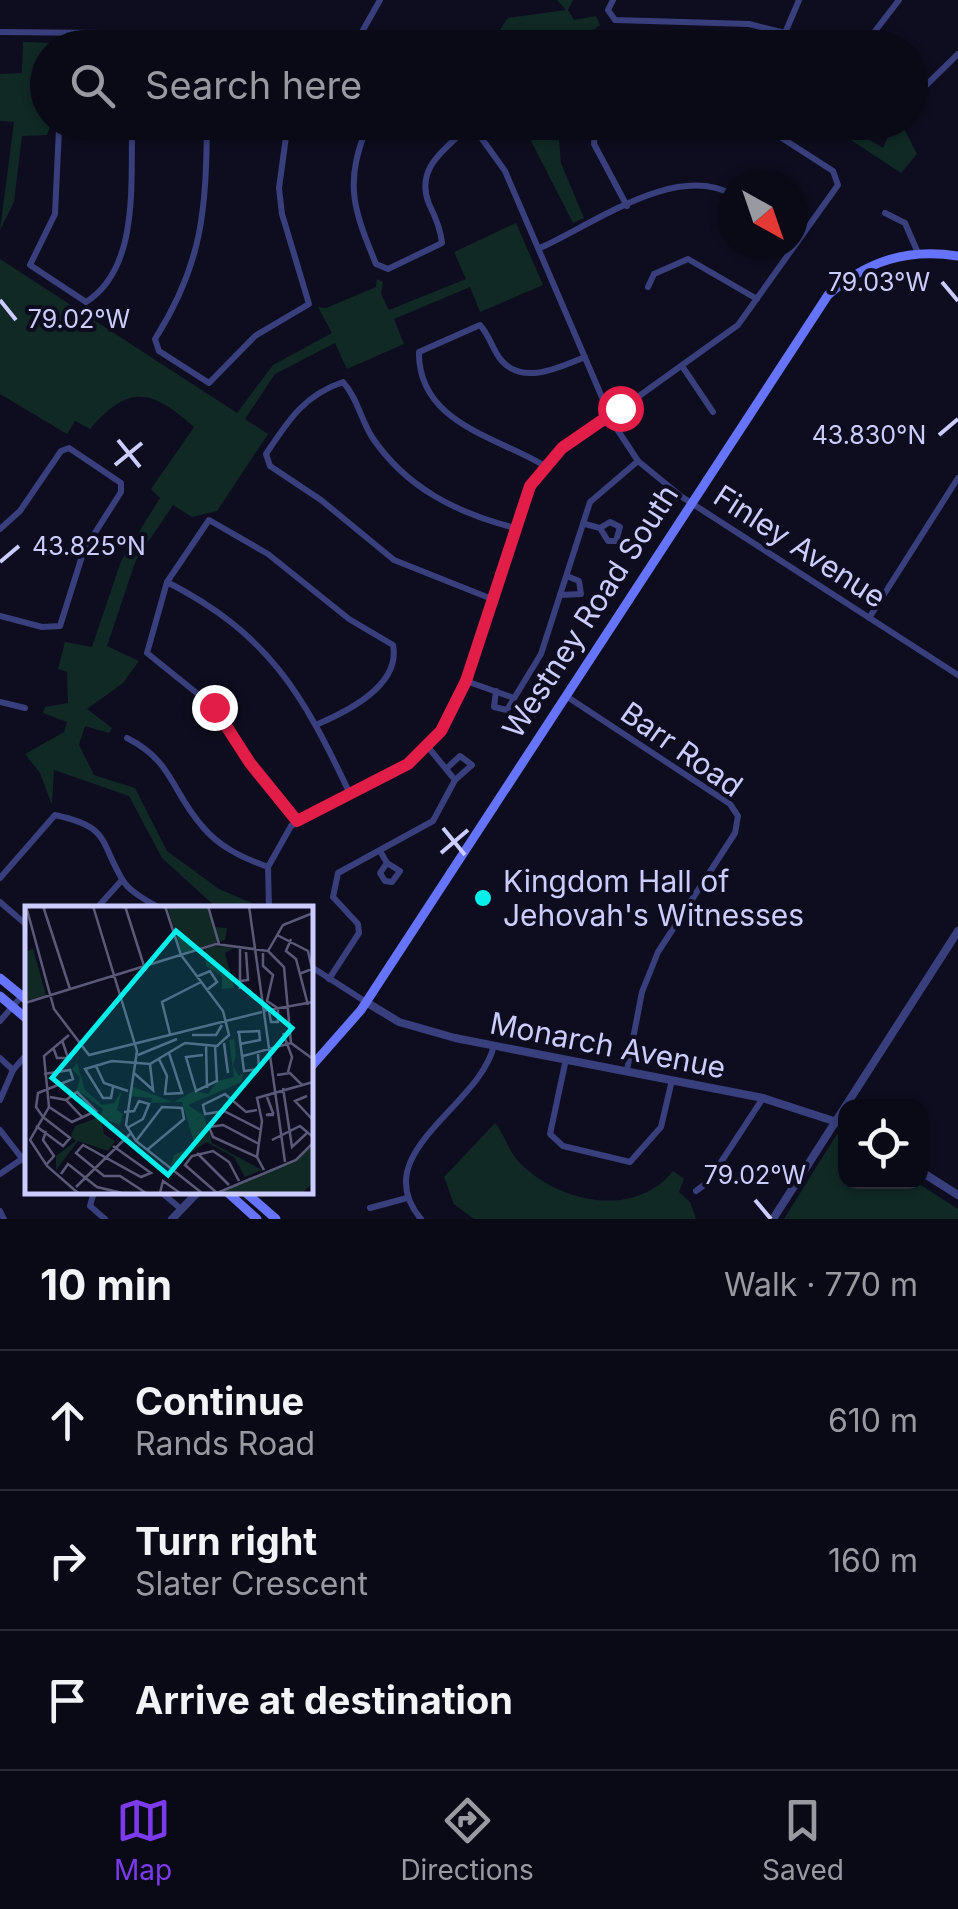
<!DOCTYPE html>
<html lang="en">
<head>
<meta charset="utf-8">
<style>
	:root { --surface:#0a0a17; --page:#131320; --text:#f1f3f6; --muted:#999aa1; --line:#2a2b36; --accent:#7c3aed }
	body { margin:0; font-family:Inter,sans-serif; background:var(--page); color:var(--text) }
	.controls { position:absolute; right:30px; bottom:30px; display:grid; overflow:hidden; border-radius:20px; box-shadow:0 2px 8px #0004 }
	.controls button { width:90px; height:90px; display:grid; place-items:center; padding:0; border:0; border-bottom:2px solid var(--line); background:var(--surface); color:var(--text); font:50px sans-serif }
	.compass { position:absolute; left:718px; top:170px; width:90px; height:90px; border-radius:50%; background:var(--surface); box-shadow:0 2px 8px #0004; rotate:140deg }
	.stop { position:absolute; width:30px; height:30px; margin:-22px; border:8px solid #e11d48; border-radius:50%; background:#fff }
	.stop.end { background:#e11d48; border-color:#fff; box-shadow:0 2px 10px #0008 }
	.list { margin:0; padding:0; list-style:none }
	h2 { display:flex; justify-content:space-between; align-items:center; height:130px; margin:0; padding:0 40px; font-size:42px }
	h2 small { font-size:32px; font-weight:400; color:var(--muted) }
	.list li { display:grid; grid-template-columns:65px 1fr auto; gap:30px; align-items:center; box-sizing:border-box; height:140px; padding:0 40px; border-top:2px solid var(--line) }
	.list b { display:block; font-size:38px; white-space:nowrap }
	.list p { margin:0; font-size:32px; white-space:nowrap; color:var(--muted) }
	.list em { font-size:32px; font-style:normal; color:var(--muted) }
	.icon { flex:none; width:55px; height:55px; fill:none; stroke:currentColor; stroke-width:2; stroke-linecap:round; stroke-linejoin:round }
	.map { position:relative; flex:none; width:958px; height:1219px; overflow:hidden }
	.search { position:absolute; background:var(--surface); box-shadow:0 2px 8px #0004; left:30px; right:30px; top:30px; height:110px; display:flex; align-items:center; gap:25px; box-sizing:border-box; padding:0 35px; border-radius:55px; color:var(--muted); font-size:38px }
	.sheet { height:550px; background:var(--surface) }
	nav { display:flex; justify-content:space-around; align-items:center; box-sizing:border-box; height:140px; border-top:2px solid var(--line); background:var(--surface); font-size:28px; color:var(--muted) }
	nav a { display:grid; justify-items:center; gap:5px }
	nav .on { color:var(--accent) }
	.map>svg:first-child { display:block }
	.green { fill:#102925 }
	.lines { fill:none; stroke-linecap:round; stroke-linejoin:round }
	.minor { stroke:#393f7d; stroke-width:6 }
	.tertiary { stroke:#393f7d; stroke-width:8 }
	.secondary { stroke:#6674fb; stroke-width:9 }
	.route { stroke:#e11d48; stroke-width:12 }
	.ticks { fill:none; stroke:#cccdfe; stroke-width:4 }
	.poi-dot { fill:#06f0eb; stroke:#0e0d1f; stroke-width:4 }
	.labels { text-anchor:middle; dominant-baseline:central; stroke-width:8; stroke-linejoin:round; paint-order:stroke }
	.street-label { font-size:30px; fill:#cccdfe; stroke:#0e0d1f }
	.poi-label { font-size:30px; fill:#cccdfe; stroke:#0e0d1f; text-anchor:start }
	.inset-road { fill:none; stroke:#5a5a78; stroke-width:2.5 }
	.view { fill:#06f0eb; fill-opacity:0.15; stroke:#06f0eb; stroke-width:5 }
	.inset-edge { fill:none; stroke:#cccdfe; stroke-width:5 }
	.ticks-label { font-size:25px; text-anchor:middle; fill:#cccdfe; stroke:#0e0d1f; stroke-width:8; stroke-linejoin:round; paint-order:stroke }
</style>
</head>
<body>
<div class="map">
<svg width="958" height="1219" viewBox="0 0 958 1219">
	<rect width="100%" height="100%" fill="#0e0d1f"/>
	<g class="green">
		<polygon points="557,0 573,0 568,10 574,20 596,16 600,25 590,32 588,47 439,46 494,38 508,18 566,10"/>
		<polygon points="23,42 50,43 48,122 51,123 47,135 22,136 14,202 0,230 14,122 0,121 0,74 22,73"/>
		<polygon points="522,123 589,124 584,131 558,129 561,163 584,218 573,223"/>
		<polygon points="825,123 842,123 883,148 894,123 901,123 917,154 901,173"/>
		<path d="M516,223L543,285L480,312L470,287L394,319L404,344L347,369L335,343L275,374L245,419L268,434L217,511L192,517L173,505L136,560L107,646L139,661L123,683L87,709L112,728L109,733L85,726L79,745L94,775L135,788L167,851L219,889L254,904L255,909H218L162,858L129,796L54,770L52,805L40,773L25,754L64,732L67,722L43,713L45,707L68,703L67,672L58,669L65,642L92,647L121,561L160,498L151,489L194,427C151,389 129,384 90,429L75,421L67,434L0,394V259L237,413L273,365L332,333L318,307L326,308L376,287L377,279L383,282L381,294L389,310L466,279L454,252Z"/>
		<path d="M495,1123C505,1135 508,1151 520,1163C559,1203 635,1219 673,1171L684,1179L679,1192L690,1202L696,1219H474L454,1204L444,1177Z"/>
		<polygon points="837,1134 845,1138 846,1182 916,1182 958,1209 958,1219 784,1219"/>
	</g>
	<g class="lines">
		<g class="minor">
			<polyline points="613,0 608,10 615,20 749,24 785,33 799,0"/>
			<polyline points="0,32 299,35 358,48"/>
			<polyline points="207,34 207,48"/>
			<polyline points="354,46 380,0"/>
			<polyline points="128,48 128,34"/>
			<polyline points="299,48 299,35"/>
			<polyline points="862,48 899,0"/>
			<polyline points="910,101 958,54"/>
			<path d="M207,122C206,210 203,263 155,339L159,351L209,383L255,336L309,304L282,214L279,188L288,122"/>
			<path d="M369,122C344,182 352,206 376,264L388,269L442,243C441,229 435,216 429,204C414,166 448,148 471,124"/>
			<polyline points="470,122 505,171 613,423 638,461 682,497 958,675"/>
			<polyline points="606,122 595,133 594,144 627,206"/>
			<path d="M67,124H130L132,138C131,190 137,270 86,302L30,265L55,214L59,129Z"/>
			<polyline points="885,213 905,223 918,253"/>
			<path d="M540,248C594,224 676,162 733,195"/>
			<polyline points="648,287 654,274 688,259 757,299"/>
			<polyline points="682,366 713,412"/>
			<path d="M543,465C497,437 418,423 419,352L480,325C490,336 492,349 501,360C523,386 560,367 585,357"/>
			<polyline points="585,524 600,528 610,522 620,527 616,541 608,541 600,528"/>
			<polyline points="0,529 20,511 61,451 69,448 121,483 121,492 84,550 60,626 42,627 0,616"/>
			<path d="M167,582C269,634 303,694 350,794"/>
			<polyline points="560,595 581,594 579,581 567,576"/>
			<path d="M492,599L394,560L321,500L270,466L266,454C288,421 304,395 343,382C357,397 361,420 372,437C406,488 457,513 515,528"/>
			<polyline points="869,618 958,478"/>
			<polyline points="466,681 511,697"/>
			<polyline points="496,691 494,707 507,710 541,654 590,502 638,461"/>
			<polyline points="566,696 730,804 738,816 735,833 658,952 642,992 627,1070"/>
			<polyline points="0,702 25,708"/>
			<path d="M127,738C173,761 171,791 202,826C219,847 243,858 268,867"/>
			<polyline points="428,747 455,780"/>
			<path d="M297,821L250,763L214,707L147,653L167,582L209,520L268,554L349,619L393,645C401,685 348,711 318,724"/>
			<polyline points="380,851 387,863 380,873 385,881 392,882 400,871 387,863"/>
			<path d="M0,878L55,815C110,827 99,840 122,879C129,892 148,901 161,909"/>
			<polyline points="0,902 28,926"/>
			<polyline points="96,909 122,880"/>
			<polyline points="269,909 268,867 291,826 408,764 428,747 454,710 517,521 543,465 738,325 838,185 833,171 757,122"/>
			<polyline points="310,966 366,1002"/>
			<polyline points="329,979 359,933 358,924 333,897 338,873 433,821 455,780 472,765 460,756 447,768"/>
			<polyline points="0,1021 28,989"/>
			<polyline points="0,1058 13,1070"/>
			<polyline points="566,1059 550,1134 563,1146 630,1162 661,1127 672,1080"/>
			<polyline points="0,1100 13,1070 27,1054"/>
			<polyline points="0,1130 28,1166"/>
			<polyline points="0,1174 22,1159"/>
			<polyline points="696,1191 708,1182 763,1098"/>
			<polyline points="94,1192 90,1206 105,1219"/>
			<polyline points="161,1192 181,1209"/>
			<polyline points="370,1208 407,1198"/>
			<polyline points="0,1211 4,1219"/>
			<path d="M421,1219C365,1153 481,1106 494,1045"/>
		</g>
		<g class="tertiary">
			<polyline points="366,1002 399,1022 455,1038 763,1098 846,1125"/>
			<polyline points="920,1171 958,1195"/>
			<polyline points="172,1219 198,1192"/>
			<polyline points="773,1219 958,931"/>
		</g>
		<g class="secondary">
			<polyline points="0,978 28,1001"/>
			<polyline points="0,996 28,1020"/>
			<path d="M310,1068L361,1010L828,295C867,261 907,248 958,256"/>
			<polyline points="227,1192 257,1219"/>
			<polyline points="245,1192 276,1219"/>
		</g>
	</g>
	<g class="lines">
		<polyline class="route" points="214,707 250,763 297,821 408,764 441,731 466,681 530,486 562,448 620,408"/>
	</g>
	<path class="ticks" d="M942,282L958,301M0,300L16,320M939,435L958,419M118,440L140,467M115,465L142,443M0,562L19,546M443,828L465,855M441,853L468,830M755,1200L771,1219"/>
	<circle class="poi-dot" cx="483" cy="898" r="10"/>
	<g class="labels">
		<g class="street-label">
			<text transform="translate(800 546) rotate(33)">Finley Avenue</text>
			<text transform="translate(590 611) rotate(-57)">Westney Road South</text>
			<text transform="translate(682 749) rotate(35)">Barr Road</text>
			<text transform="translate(608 1045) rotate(11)">Monarch Avenue</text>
		</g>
		<g class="poi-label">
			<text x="503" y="881">Kingdom Hall of<tspan x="503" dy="34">Jehovah's Witnesses</tspan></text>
		</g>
	</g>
	<g transform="translate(25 906)">
		<rect width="288" height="288" fill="#0e0d1f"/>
		<path d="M142,0H182L189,21L202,22L200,34L157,47ZM189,40L209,42L200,47L209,82L197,83V70L181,60L180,43ZM8,43L21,89L0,95V46ZM209,133L211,149L208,160L214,170L218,167L217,176L163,199L179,210L187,237L237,264L220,271L209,251L181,236L145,262L149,249L170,240L157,196L126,197L127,192L103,190L106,180L148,196L169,185L183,188L193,175L209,171L204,134ZM52,157L60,184L77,199L89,197L97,184L92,204L98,208L95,219L76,212L79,228L90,235L83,245L53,235L31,264V250L51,235L46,230L50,220L75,211L78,203L52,184L55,171L47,163ZM287,239V278L277,287H194L265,257Z" fill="#102925"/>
		<path class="inset-road" d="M1,0L29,103L64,149L237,106M18,0L45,83M68,0L112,145L101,219L111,235L177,287M100,0L119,60M183,0L194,38M224,0L260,256M252,29L283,45L287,63L274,68M266,33L261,45L271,53L283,99M215,41V83M243,45L259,61L266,137L288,153M238,47V60L248,69L242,95L254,103M171,71L185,65L192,76L182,84M215,75L223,74L221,46M0,97L191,38L243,45L258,19L288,7M238,105L288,96M244,105L246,116H253V104M212,126L234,125L235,134L215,138M214,127L219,165L234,163L233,148M258,127L267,151L263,166M145,128L137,96L176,76M44,129L19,150L24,201L5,234L22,260L53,287M167,129H191L197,119M199,137L203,167M181,138L182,182M28,141L32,152H43L37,134M113,149L152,133M178,149L161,151L171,185L192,175L190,140M218,150L266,137M134,153L142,170L140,188L157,187L144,147M71,160L79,177L103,185M109,167L128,184L125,158M252,169L265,167L277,179M88,181L86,192H78L60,163L87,155L125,158L160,137L192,140L204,129L198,105L156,49L140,0M258,182L267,241L282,227M282,190L270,195L288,214M25,191L41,194L58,212M242,191L248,207L241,209H249M24,201L47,216L71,205L52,186L41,194M232,204L221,206L200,188L178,199L180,208L199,205L236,224M99,206L109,205L114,195L124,198L118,213L102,222M18,211L11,201L13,187L48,173L45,164L19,168M11,220L38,240L45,232L18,211M247,234L275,220L288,231M111,235L137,201L157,202L159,213L122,244M88,240L126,267L116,271L58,239L51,247L79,270H95L121,287M172,247L204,279M232,251L188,231L184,221L198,219L234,238M21,259L29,250L18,234L21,225M239,264L232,251L237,215L232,192L288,176M36,268L43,258L72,281L97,287M51,281L105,228M135,287L138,275L155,287M192,287L160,259L167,250L188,245L204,256L214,275M192,287L271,254L288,237"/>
		<path class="view" d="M151,25L267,122L143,269L27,172Z"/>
		<rect width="288" height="288" class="inset-edge"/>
	</g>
	<g class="ticks-label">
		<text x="879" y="291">79.03°W</text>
		<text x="79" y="328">79.02°W</text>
		<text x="869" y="444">43.830°N</text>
		<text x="89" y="555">43.825°N</text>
		<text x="755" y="1184">79.02°W</text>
	</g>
</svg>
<div class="controls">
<button><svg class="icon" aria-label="locate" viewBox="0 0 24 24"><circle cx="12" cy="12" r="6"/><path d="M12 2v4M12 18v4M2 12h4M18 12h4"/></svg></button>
</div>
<svg class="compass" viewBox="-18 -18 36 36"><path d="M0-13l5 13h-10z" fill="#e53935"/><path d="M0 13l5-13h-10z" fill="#999aa1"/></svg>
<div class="stop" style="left:620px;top:408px"></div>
<div class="stop end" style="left:214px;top:707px"></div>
<div class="search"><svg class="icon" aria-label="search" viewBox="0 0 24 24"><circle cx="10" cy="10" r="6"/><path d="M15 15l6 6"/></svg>Search here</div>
</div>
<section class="sheet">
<h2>10 min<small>Walk · 770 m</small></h2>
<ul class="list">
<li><svg class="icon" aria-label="ahead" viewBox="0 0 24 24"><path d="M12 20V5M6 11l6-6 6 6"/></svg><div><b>Continue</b><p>Rands Road</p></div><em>610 m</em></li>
<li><svg class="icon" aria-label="right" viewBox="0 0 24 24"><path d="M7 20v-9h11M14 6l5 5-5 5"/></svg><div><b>Turn right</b><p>Slater Crescent</p></div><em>160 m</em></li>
<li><svg class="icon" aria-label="arrive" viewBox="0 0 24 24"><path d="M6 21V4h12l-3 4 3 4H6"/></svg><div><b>Arrive at destination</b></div></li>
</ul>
</section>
<nav>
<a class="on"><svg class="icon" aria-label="map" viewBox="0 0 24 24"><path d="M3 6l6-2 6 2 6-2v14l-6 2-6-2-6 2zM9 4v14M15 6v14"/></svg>Map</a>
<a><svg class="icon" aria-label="directions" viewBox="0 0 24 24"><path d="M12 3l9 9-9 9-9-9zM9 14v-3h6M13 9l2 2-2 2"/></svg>Directions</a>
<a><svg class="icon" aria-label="saved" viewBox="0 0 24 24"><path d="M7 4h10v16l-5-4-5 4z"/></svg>Saved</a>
</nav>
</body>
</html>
